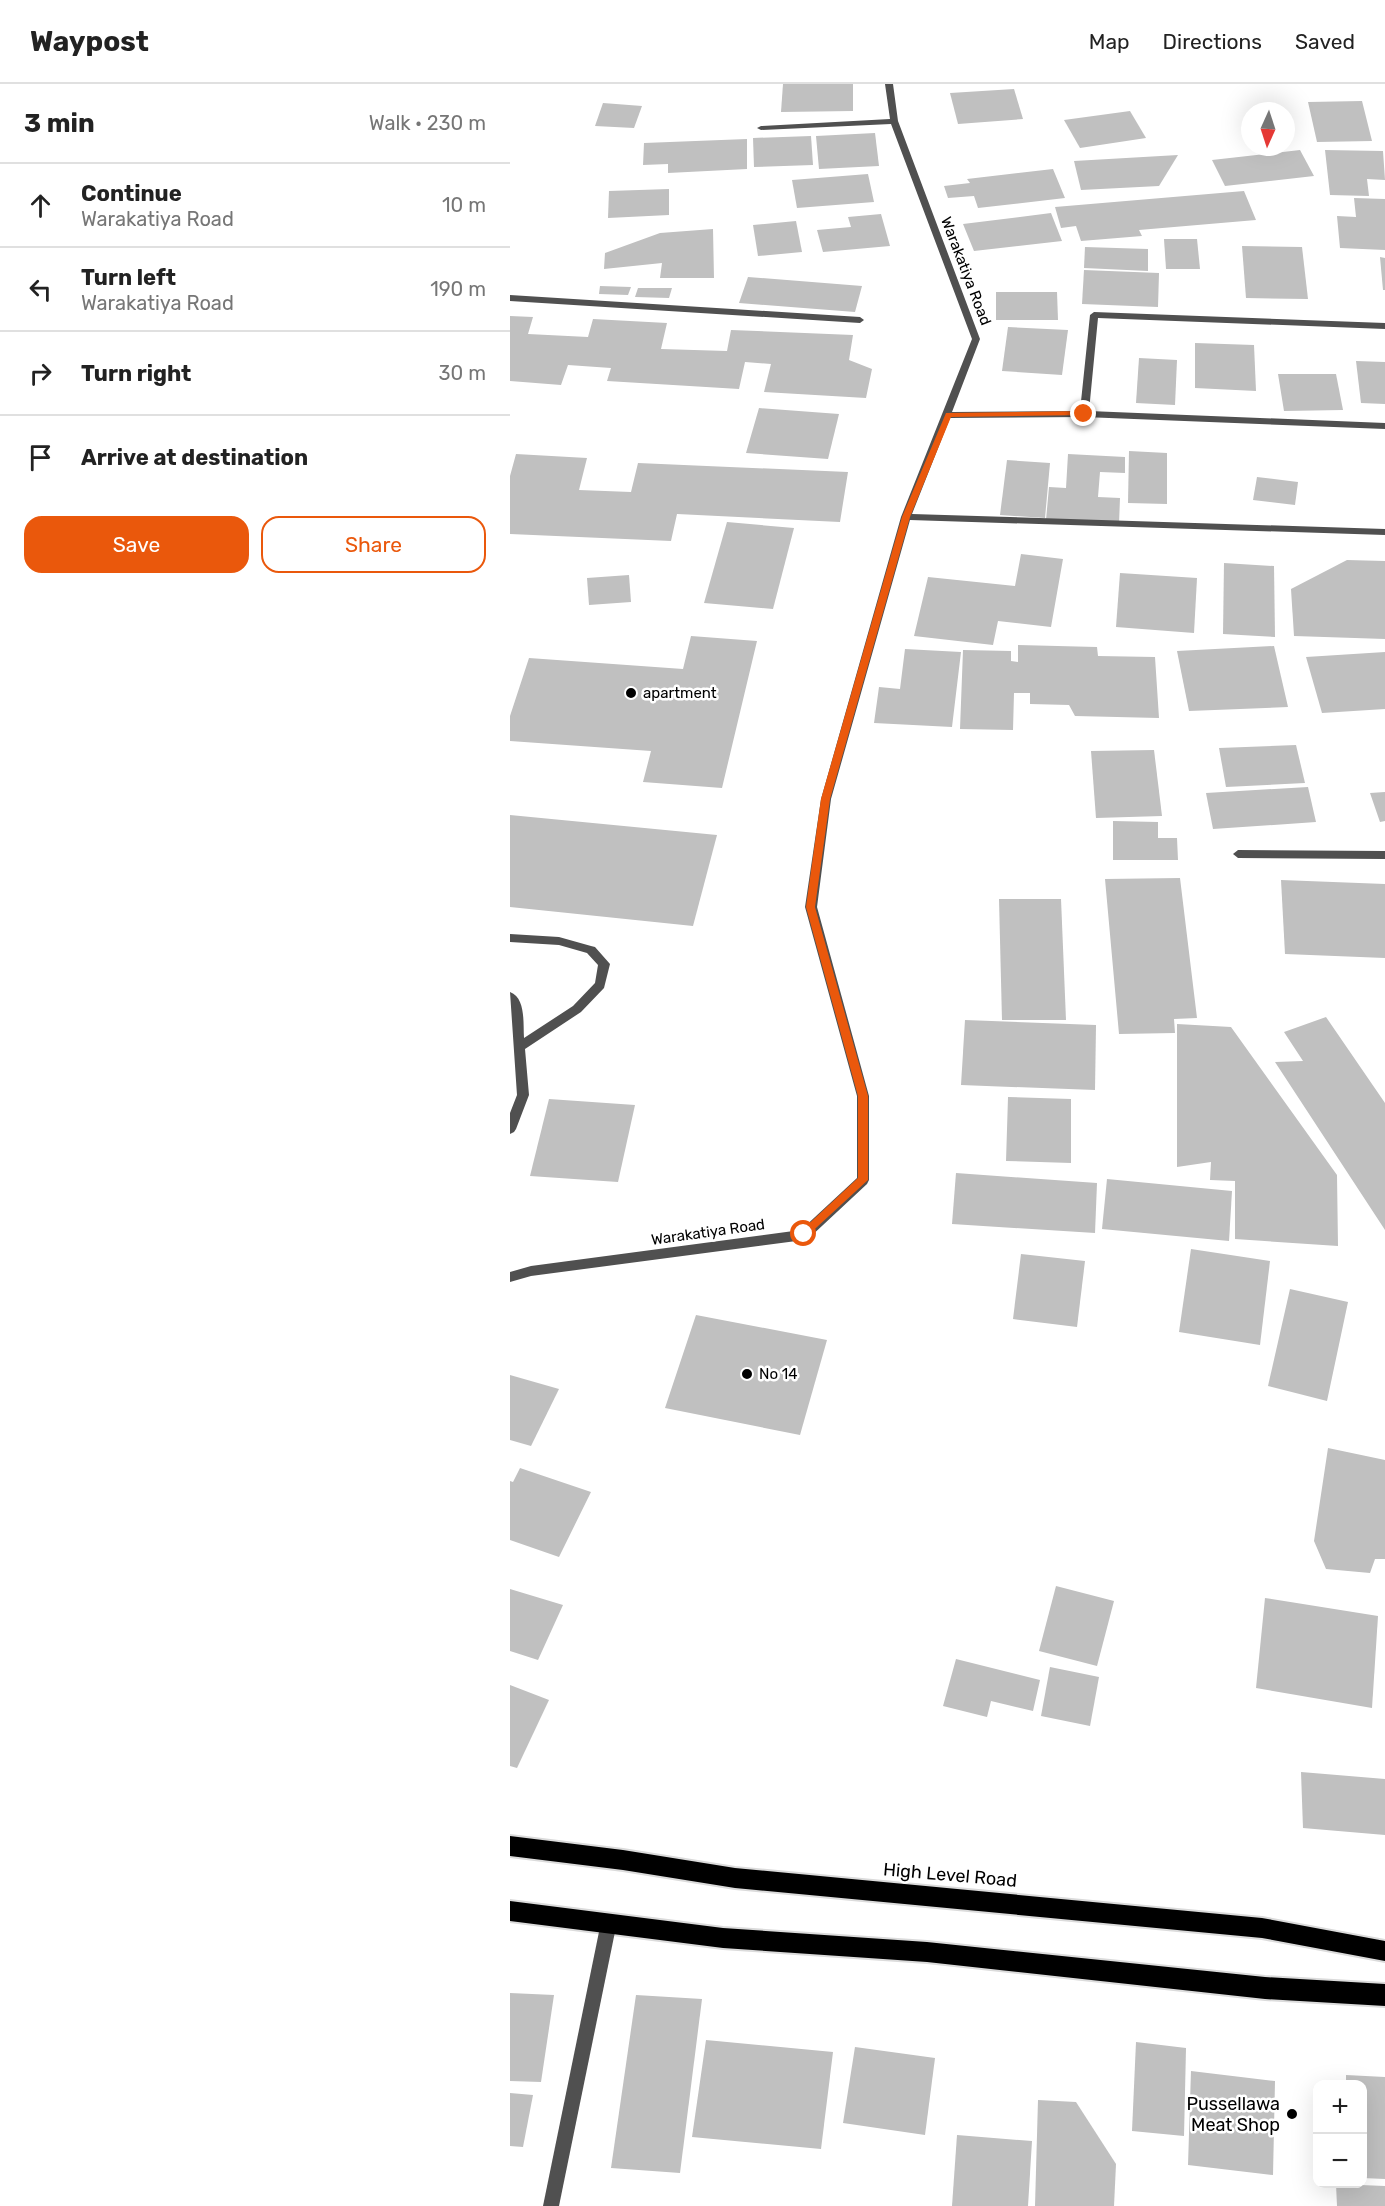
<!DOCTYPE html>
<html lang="en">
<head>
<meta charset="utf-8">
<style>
	:root { --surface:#fff; --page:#f6f6f6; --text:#222; --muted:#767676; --line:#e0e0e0; --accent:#ea580c }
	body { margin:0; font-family:Rubik,sans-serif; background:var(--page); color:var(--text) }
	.controls { position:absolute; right:18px; bottom:18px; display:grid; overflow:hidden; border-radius:12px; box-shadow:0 6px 24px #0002 }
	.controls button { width:54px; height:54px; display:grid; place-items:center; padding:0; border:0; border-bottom:2px solid var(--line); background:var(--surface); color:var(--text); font:30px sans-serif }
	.compass { position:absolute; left:731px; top:18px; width:54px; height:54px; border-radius:50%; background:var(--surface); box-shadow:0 6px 24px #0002; rotate:183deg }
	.stop { position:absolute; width:18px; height:18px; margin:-14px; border:4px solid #ea580c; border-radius:50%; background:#fff }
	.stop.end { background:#ea580c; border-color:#fff; box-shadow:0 2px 6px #0008 }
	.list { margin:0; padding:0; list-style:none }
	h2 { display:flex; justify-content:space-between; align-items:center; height:78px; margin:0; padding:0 24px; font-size:26px }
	h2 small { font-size:20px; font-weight:400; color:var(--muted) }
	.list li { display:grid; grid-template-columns:39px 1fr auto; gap:18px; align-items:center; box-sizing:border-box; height:84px; padding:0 24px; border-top:2px solid var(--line) }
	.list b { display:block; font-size:22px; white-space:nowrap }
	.list p { margin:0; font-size:20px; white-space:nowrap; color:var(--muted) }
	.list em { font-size:20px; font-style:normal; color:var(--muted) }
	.actions { display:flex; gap:12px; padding:18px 24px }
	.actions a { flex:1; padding:14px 0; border:2px solid var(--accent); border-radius:18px; text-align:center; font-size:21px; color:var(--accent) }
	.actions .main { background:var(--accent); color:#fff }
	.icon { flex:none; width:33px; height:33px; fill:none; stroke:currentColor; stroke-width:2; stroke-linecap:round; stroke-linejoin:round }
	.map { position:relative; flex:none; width:875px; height:2122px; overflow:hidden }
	header { display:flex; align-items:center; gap:36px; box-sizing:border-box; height:84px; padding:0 30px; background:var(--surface); border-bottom:2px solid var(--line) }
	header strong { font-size:28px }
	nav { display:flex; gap:33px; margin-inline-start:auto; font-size:21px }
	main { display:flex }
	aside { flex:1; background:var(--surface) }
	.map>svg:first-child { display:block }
	.building { fill:#c0c0c0 }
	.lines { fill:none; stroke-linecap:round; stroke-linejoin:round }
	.trunk-casing { stroke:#dbdbdb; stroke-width:4 }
	.minor { fill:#505050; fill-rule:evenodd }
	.trunk { fill:#000; fill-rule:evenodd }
	.route { fill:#ea580c }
	.poi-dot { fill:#000; stroke:#fff; stroke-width:2 }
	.labels { text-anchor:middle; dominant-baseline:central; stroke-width:5; stroke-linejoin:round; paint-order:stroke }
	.street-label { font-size:15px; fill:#000; stroke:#fff }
	.poi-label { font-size:15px; fill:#000; stroke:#fff; text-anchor:start }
	.near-street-label { font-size:18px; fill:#000; stroke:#fff }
	.near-poi-label { font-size:18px; fill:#000; stroke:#fff; text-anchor:end }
</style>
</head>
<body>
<header>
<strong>Waypost</strong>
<nav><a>Map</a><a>Directions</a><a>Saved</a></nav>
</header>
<main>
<aside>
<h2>3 min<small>Walk · 230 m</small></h2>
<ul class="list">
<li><svg class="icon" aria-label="ahead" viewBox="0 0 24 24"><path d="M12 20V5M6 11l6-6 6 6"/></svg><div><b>Continue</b><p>Warakatiya Road</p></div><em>10 m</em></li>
<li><svg class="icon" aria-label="left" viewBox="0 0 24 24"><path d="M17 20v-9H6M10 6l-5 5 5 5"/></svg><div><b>Turn left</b><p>Warakatiya Road</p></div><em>190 m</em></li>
<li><svg class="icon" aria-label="right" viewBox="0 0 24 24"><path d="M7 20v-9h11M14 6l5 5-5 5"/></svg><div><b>Turn right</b></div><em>30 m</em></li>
<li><svg class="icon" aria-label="arrive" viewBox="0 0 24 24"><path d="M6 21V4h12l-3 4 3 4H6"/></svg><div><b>Arrive at destination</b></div></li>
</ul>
<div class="actions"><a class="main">Save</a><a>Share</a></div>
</aside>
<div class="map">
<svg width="875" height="2122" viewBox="0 0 875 2122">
	<rect width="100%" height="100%" fill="#fff"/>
	<g class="building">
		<polygon points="273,0 343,0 343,27 271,28"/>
		<polygon points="504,5 513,35 448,40 440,9"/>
		<polygon points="852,17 862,57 807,58 798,18"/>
		<polygon points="93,19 132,22 124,44 85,42"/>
		<polygon points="620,27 636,54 570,64 554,36"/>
		<polygon points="365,49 369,82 309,85 306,52"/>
		<polygon points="301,52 303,81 244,83 243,54"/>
		<polygon points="237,55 237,85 158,89 158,80 133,81 134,59"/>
		<polygon points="790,66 804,92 715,102 702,76"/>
		<polygon points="815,66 873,67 875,96 857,95 859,112 820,111"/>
		<polygon points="668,71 649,102 571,106 564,77"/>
		<polygon points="543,85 555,114 468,124 464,112 438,114 434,102 460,99 457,95"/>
		<polygon points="358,90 364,118 287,124 282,96"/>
		<polygon points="159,105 159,131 98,134 99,107"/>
		<polygon points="734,107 746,136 629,146 632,152 571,157 566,142 551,144 545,123"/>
		<polygon points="844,114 875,115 875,166 830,164 827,132 846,133"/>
		<polygon points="541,129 552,157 464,167 453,140"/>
		<polygon points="371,130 380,162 313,168 307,146 341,143 338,133"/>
		<polygon points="286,137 292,168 248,172 243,141"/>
		<polygon points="203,145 204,194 150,194 152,179 94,185 95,169 150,149"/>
		<polygon points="654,155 687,155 690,185 656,185"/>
		<polygon points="732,162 792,163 798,215 736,214"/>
		<polygon points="575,163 638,165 638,187 574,184"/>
		<polygon points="870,173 875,174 875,206 873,206"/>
		<polygon points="574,186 649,189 648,223 572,220"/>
		<polygon points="238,193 352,202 345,228 229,219"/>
		<polygon points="90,202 121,203 118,211 89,210"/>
		<polygon points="128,204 162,204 159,214 125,213"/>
		<polygon points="486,208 547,208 548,236 486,236"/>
		<polygon points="0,232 23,233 18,250 78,253 83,235 157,239 151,265 217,267 221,246 343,251 339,276 362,285 356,314 254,308 261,280 235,278 229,305 97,297 101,284 58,281 51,301 0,297"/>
		<polygon points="498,243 558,246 552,291 492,287"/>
		<polygon points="685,259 744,261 746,307 685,304"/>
		<polygon points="629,274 667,276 665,321 626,319"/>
		<polygon points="846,277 875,278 875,320 851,319"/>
		<polygon points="768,290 826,290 833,326 774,327"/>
		<polygon points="249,324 329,330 318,375 236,369"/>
		<polygon points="619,367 657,369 657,420 618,419"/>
		<polygon points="6,370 77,374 69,406 121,408 128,379 338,388 330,438 167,430 161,457 0,450 0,392"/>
		<polygon points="558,370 615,373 615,389 590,388 588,413 610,414 609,440 536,436 539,403 556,404"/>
		<polygon points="497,376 540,379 535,434 490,431"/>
		<polygon points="747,393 788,398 785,421 743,416"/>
		<polygon points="217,438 284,444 263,525 194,519"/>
		<polygon points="511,470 553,475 541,543 488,537 483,561 404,552 418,493 505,502"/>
		<polygon points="837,476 875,477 875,555 784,552 781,505"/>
		<polygon points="714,479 764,482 765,553 713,550"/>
		<polygon points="610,489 687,494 684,549 606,543"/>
		<polygon points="119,491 121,518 79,521 77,494"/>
		<polygon points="181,552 247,557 212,704 133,698 141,667 0,657 0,632 19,574 173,585"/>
		<polygon points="508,561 587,563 588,572 645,573 649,634 565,632 559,621 520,620 520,609 504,609 503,646 450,645 453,566 501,567 501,577 508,578"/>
		<polygon points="764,562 778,623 679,627 667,567"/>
		<polygon points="395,565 451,568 442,643 364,639 369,603 390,605"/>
		<polygon points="875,568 875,625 812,629 796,573"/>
		<polygon points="786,661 795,699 716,703 709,664"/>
		<polygon points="644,666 652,732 586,734 581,667"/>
		<polygon points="798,703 806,738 703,745 696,709"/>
		<polygon points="875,708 875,737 870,738 860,709"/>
		<polygon points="0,731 207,751 183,842 0,823"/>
		<polygon points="603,737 648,738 648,754 667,754 668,776 603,776"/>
		<polygon points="670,794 687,934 664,935 665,949 609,950 595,795"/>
		<polygon points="771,796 875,800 875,874 775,870"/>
		<polygon points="489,815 551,815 556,936 492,936"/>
		<polygon points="816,933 875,1019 875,1146 765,978 793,977 774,948"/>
		<polygon points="455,936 586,941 585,1006 451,1001"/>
		<polygon points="667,940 721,943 827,1091 828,1162 725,1155 725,1097 700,1096 701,1078 667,1083"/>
		<polygon points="498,1013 561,1015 561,1079 496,1077"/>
		<polygon points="39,1015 125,1021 108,1098 20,1092"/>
		<polygon points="446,1089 587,1099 585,1149 442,1140"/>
		<polygon points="597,1095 722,1107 719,1157 592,1145"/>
		<polygon points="681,1165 760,1177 750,1261 669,1248"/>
		<polygon points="511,1170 575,1177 567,1243 503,1235"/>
		<polygon points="780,1205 838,1218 817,1317 758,1302"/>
		<polygon points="186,1231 317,1256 290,1351 155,1324"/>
		<polygon points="0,1291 49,1305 21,1362 0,1356"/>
		<polygon points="818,1364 875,1376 875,1475 865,1475 860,1489 816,1485 804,1457"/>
		<polygon points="10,1384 81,1408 49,1473 0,1456 0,1397 3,1398"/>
		<polygon points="546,1502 604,1517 587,1582 529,1567"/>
		<polygon points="0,1505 53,1521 28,1576 0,1567"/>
		<polygon points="755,1514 868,1532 862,1624 746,1604"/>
		<polygon points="446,1575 530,1596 523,1627 481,1617 477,1633 433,1622"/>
		<polygon points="540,1583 589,1593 580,1642 531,1632"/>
		<polygon points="0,1601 39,1616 7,1684 0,1682"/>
		<polygon points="791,1688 875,1695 875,1751 793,1744"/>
		<polygon points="0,1909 44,1911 31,1998 0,1997"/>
		<polygon points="126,1911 192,1915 170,2089 101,2084"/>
		<polygon points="196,1956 323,1968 311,2065 182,2053"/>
		<polygon points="626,1958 676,1964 674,2052 622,2047"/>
		<polygon points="345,1963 425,1974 415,2051 333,2039"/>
		<polygon points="681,1987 765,1997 763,2091 678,2081"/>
		<polygon points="836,1991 875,1993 875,2095 852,2094 852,2000 836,2000"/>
		<polygon points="0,2009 23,2011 13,2063 0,2062"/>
		<polygon points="528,2016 566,2018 606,2080 604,2122 525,2122"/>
		<polygon points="447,2051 522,2057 518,2122 442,2122"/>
		<polygon points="826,2100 875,2102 875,2122 827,2122"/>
	</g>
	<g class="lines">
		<g class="trunk-casing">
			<g id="trunk">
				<polygon points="0,1752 113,1766 225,1784 752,1834 875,1857 875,1877 752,1854 225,1804 113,1786 0,1772"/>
				<polygon points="0,1817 213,1844 417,1858 755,1893 875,1900 875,1922 755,1915 417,1878 213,1864 0,1837"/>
			</g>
		</g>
		<g class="minor">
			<polygon points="375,0 383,0 388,37 470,255 442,328 570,327 580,231 584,228 875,239 875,245 588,234 579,327 875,339 875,345 574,333 440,334 402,430 875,445 875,451 400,436 321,715 307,823 359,1012 359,1096 357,1100 298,1155 294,1156 21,1192 0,1198 0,1188 21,1182 291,1146 347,1094 347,1012 295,823 311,715 391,433 462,255 381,40 251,46 247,44 251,42 380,35"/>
			<polygon points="0,211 350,233 354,236 350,239 0,217"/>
			<polygon points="728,766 875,767 875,775 728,774 723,770"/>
			<path d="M0,850L49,853L81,862L85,863L100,880L94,904L71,928L15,965L19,1011L6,1045L4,1048L0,1050V1029L7,1011L0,908C16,914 13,939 14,954L63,922L85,899L88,881L77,869L49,861L0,858Z"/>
			<polygon points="99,1830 104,1833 107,1838 49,2122 33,2122 91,1838 94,1833"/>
		</g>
		<use href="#trunk" class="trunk"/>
	</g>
	<polygon class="route" points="574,327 577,331 441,333 400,433 320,715 305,823 358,1012 358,1096 294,1155 290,1153 290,1148 348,1094 348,1012 296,823 311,715 392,433 436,329"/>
	<g class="poi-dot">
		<circle cx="121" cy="609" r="6"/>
		<circle cx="237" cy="1290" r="6"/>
		<circle cx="782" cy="2030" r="6"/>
	</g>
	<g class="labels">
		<g class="street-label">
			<text transform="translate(456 187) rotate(69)">Warakatiya Road</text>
			<text transform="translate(198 1148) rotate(-8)">Warakatiya Road</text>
		</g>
		<g class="poi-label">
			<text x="133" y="609">apartment</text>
			<text x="249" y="1290">No 14</text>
		</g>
		<g class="near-street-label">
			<text transform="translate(440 1791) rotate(5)">High Level Road</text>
		</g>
		<g class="near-poi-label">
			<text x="770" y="2020">Pussellawa<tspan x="770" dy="21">Meat Shop</tspan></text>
		</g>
	</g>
</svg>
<div class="controls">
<button>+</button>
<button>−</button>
</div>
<svg class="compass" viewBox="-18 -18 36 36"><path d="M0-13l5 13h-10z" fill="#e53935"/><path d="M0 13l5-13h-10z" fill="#767676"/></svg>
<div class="stop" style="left:294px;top:1150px"></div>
<div class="stop end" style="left:574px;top:330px"></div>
</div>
</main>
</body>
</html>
